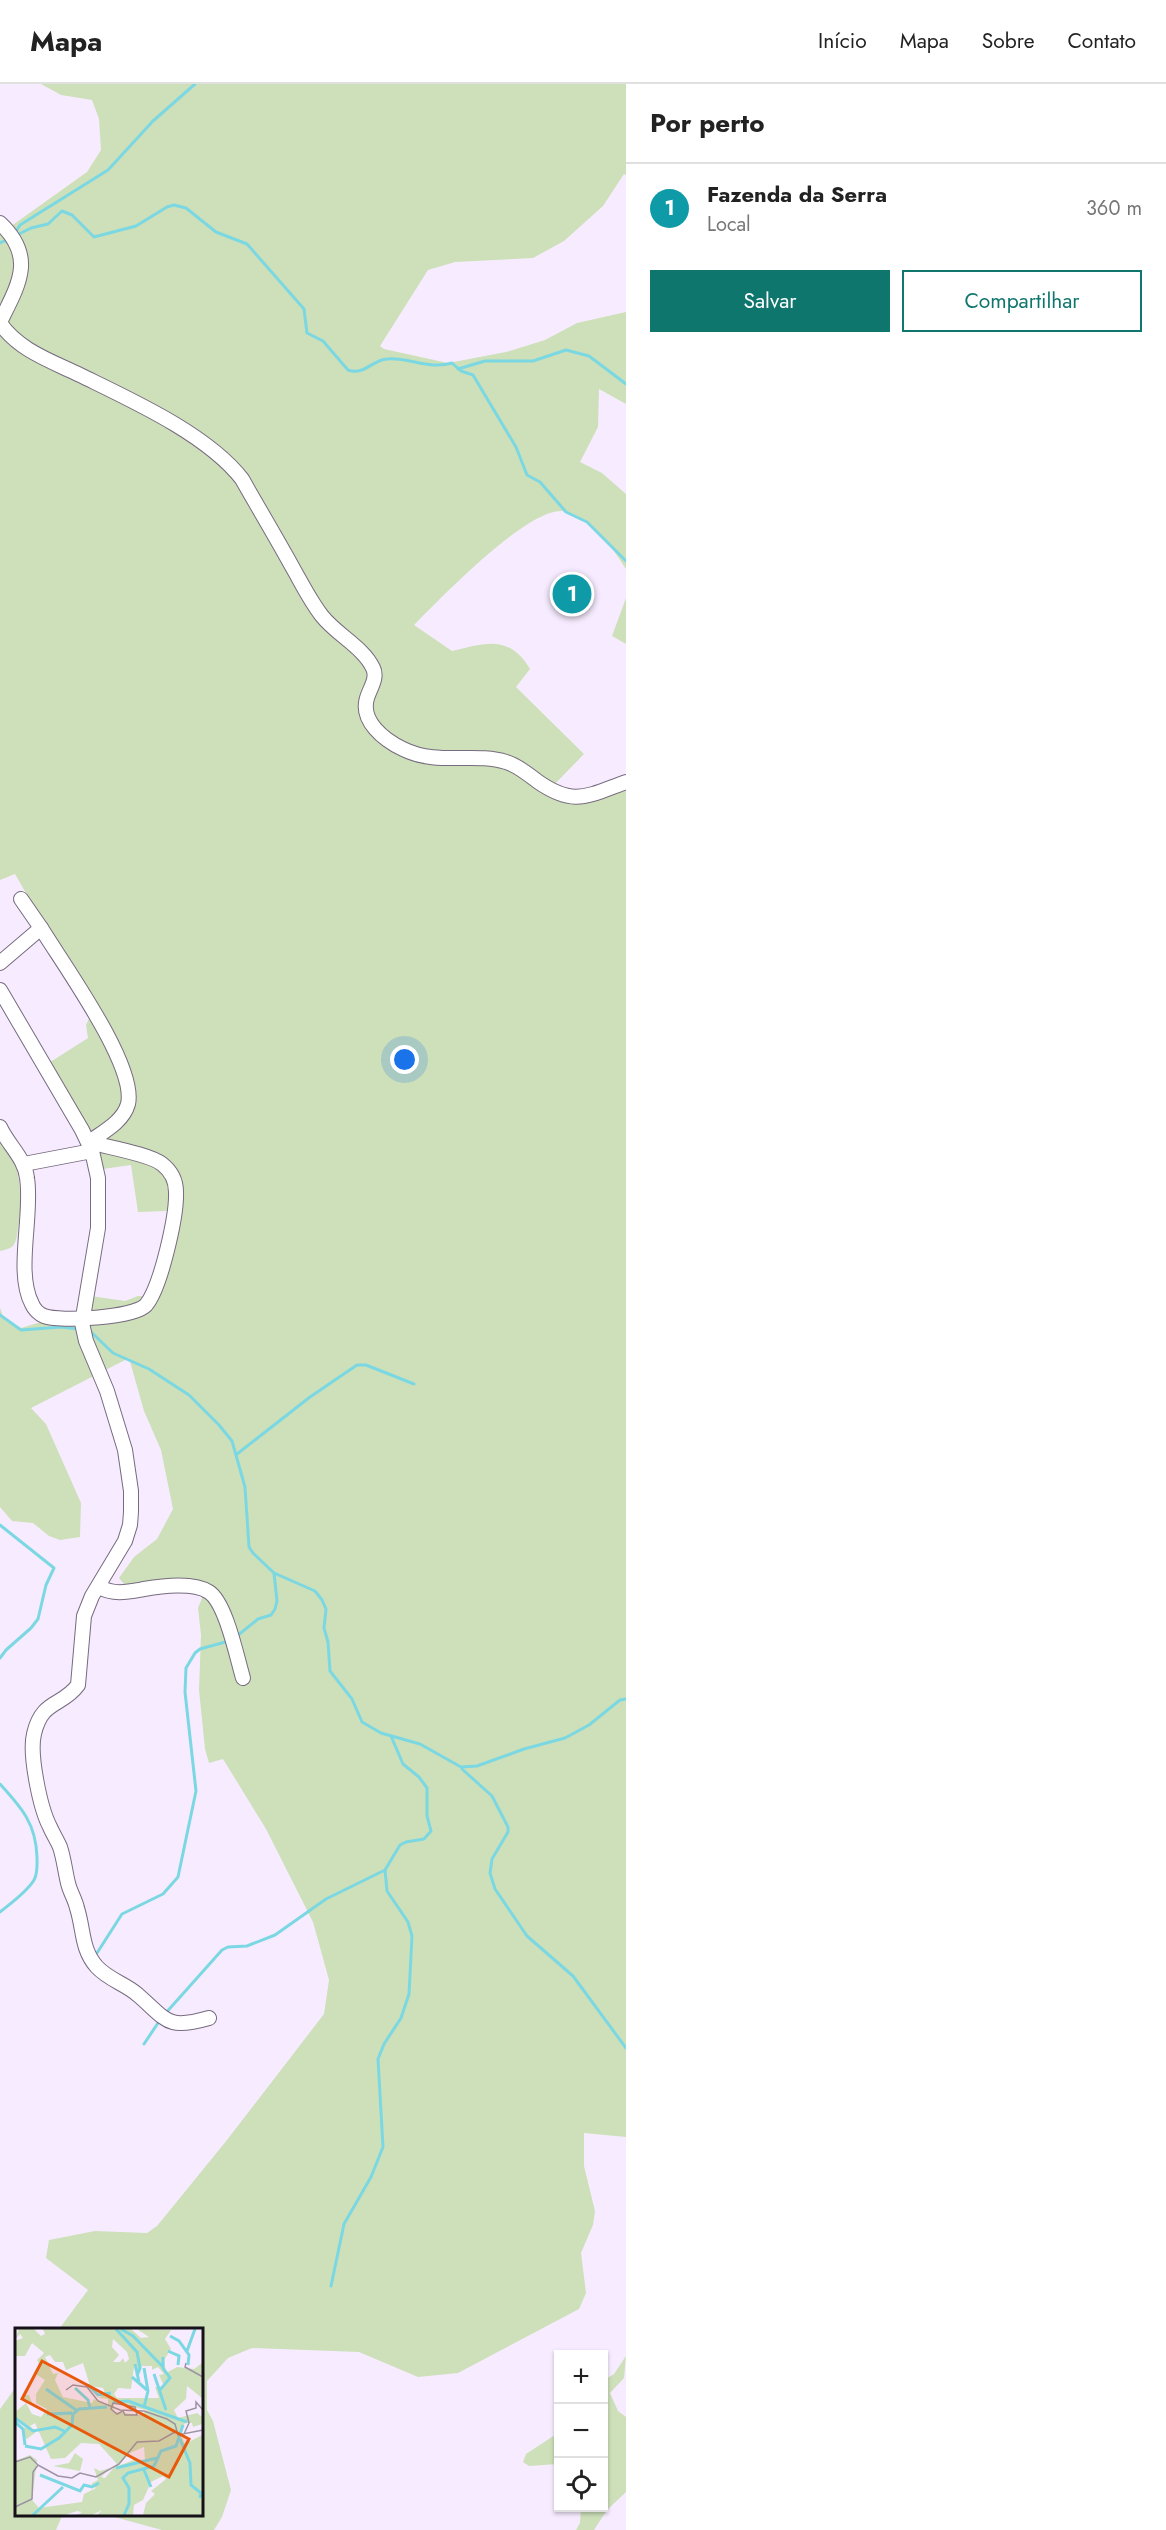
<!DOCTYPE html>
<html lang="pt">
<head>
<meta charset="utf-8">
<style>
	:root { --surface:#fff; --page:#f2f2f2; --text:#222; --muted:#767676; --line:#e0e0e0; --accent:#0f766e }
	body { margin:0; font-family:Jost,sans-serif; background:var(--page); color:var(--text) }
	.controls { position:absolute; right:18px; bottom:18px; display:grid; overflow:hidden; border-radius:0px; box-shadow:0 2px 4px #0004 }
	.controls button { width:54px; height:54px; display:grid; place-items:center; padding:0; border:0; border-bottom:2px solid var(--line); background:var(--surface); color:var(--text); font:30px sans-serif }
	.you { position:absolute; left:405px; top:976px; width:21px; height:21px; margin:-15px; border:4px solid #fff; border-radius:50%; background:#1a73e8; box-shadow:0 0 0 9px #1a73e833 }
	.badge { display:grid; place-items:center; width:39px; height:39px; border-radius:50%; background:var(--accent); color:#fff; font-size:20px; font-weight:700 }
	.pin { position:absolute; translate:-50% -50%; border:3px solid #fff; box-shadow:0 2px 6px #0006 }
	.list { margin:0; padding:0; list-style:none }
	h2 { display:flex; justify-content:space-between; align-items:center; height:78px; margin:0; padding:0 24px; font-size:26px }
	h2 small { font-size:20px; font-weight:400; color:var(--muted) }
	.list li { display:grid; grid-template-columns:39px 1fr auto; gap:18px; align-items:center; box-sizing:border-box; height:90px; padding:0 24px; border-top:2px solid var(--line) }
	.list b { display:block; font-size:22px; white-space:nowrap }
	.list p { margin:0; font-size:20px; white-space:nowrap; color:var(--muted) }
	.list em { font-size:20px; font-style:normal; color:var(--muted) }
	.actions { display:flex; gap:12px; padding:18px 24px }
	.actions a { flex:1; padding:14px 0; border:2px solid var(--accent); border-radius:0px; text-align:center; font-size:21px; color:var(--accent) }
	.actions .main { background:var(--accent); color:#fff }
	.icon { flex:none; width:33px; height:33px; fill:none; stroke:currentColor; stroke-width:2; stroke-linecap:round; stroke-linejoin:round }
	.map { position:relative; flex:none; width:626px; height:2446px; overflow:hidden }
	header { display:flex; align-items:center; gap:36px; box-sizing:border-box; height:84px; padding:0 30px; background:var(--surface); border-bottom:2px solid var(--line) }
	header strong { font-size:28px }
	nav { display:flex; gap:33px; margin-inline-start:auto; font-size:21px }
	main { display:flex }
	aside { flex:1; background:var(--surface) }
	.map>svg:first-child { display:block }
	.green { fill:#cde0b9 }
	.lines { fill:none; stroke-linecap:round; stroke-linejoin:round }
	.stream { stroke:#7bd8e2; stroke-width:3 }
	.minor-casing { stroke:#766b7f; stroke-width:16 }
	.minor { stroke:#fff; stroke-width:14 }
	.inset-river { fill:none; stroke:#7bd8e2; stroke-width:3 }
	.inset-road { fill:none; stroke:#9d94a3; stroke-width:1.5 }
	.view { fill:#e8590c; fill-opacity:0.15; stroke:#e8590c; stroke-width:3 }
	.inset-edge { fill:none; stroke:#161119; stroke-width:3 }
</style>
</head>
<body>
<header>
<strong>Mapa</strong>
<nav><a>Início</a><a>Mapa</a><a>Sobre</a><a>Contato</a></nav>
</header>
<main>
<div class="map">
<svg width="626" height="2446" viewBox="0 0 626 2446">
	<rect width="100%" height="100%" fill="#f7ecff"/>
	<g class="green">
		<path d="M41,0H626V91L624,90L603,122L564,157L533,174L455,178L428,186L380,262L384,265L448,279L506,268L545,256L577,239L626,228V320L599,305L598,343L580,378L602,389L626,410V485C611,462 595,437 567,428C534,416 438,517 414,541L452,567C485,559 509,550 530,585L516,603L584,670L550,705L566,717L626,704V2053L584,2049V2082L595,2127L593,2141L581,2169L586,2209L579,2225L458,2289L418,2293L359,2268L252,2264L228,2274L207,2297V2326L213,2337L231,2406L222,2433L214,2446H162L103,2430H201V2245H59L88,2206L46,2174L49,2156L95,2147L147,2149L157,2142L227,2056L324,1930L329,1896L313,1838L266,1745L223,1675L209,1679L205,1665L199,1606L201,1551L198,1524L202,1514L198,1504L129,1506L119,1494L134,1473L157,1455L173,1425L161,1366L144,1327L129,1274L31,1324L46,1340L81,1419L80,1453L60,1456L49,1452L33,1439L12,1437L0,1423V1224L4,1235L21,1244L54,1234L76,1233L84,1211L125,1217L138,1212L153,1213L164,1174L167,1127L138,1128L131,1081L96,1086L44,982L88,954L86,941L93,926L15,790L0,796V150L87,88L101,66L99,35L92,16L61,11Z"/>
		<polygon points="626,514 626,560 612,552"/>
		<path d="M0,1035C16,1067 25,1109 18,1144C17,1150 17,1157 13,1162C9,1165 5,1166 0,1167Z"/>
		<polygon points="626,2272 624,2294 610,2309 618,2327 626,2333 626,2408 607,2426 594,2446 576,2446 580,2439 581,2424 604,2424 604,2296 614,2290"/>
		<polygon points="16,2303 16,2430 87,2430 62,2432 56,2446 0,2446 0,2325"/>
		<polygon points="558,2349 558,2380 529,2382 523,2378 526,2370"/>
	</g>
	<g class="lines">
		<g class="stream">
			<polyline points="15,149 20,141 108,86 153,37 195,0"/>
			<path d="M15,152L31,144L48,140L62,127L72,131L94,153L136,142L167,123L174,121L186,124L216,148L247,160L304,225L307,249L323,257L348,286C364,292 372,276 387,275C408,273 431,286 452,279L461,287L473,291L516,363L527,391L540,398L566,428L587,438L626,477"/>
			<polyline points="0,159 9,155"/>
			<polyline points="458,285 485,277 533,277 566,266 589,272 626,300"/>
			<polyline points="0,1231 21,1246 61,1243 78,1245"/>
			<polyline points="90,1247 113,1269 149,1285 189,1311 219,1341 232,1357 245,1403 249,1463 253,1469 274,1489 315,1507 322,1516 326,1525 324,1544 328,1558 330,1587 352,1615 362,1638 381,1649 420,1660 461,1683 477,1682 524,1665 565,1654 589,1641 620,1616 626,1615"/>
			<polyline points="237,1370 310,1313 357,1281 366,1281 414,1300"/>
			<polyline points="0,1441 54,1484 46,1501 38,1535 31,1544 6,1566 0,1574"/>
			<polyline points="237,1552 258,1535 271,1531 275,1525 277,1517 274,1489"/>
			<polyline points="462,1685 492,1712 508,1743 508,1748 492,1775 490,1789 495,1805 527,1852 573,1892 626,1964"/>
			<path d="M0,1700C22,1724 36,1740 37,1773C37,1780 38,1789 34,1796C27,1808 11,1819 0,1828"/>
			<polyline points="97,1869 122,1830 163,1810 178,1793 196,1707 185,1608 186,1584 195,1569 200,1565 229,1557"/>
			<polyline points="164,1931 222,1866 228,1863 247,1862 275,1851 326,1815 385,1786"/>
			<polyline points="144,1960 160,1936"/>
			<polyline points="331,2202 344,2140 371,2093 383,2063 378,1975 384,1960 401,1934 409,1910 412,1852 408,1838 387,1807 385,1786 400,1761 406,1758 424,1755 431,1747 427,1732 427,1704 419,1693 403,1680 391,1652"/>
		</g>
		<g class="minor-casing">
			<g id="minor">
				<path d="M0,139C36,173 19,200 0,238"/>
				<path d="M0,239C18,266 51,277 80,291C131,316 207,350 242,395C259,425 277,455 294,486C303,502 311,518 322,532C337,551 363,563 373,584C378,594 370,604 367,614C360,637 384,656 403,665C437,682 475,668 506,678C517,681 528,690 537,697C574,723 587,712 626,698"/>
				<polyline points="21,815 41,844"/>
				<path d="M0,879L41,844C63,880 137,982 128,1020C123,1038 103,1048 89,1058"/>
				<path d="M0,906L82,1046L92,1067L98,1094V1144L82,1239L86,1257L107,1307L125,1366L131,1407V1428L130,1441L125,1457L92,1512L84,1532L78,1601C62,1623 42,1615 34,1650C29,1670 40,1724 50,1743C53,1750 57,1756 60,1763C64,1775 65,1787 68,1799C70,1808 75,1815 77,1824C84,1846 81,1865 97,1883C109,1896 126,1900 138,1911C168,1937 167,1946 209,1934"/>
				<path d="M0,1043C8,1061 25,1074 27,1094C33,1131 15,1188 32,1220C34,1225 39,1230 44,1232C60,1238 134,1234 146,1221C161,1203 177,1131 176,1108C176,1097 171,1087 162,1080C150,1070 106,1063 89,1058"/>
				<polyline points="24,1080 92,1067"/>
				<path d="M99,1503C114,1511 127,1508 144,1505C161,1502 194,1498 209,1508C226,1519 237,1574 243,1594"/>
			</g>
		</g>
		<use href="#minor" class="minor"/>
	</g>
	<g transform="translate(15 2244)">
		<rect width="188" height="188" fill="#f7ecff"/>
		<path d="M4,1H19L26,8L30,6L28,1H116L126,10L134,9L122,1L156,2L150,11L156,21L149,32L151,45L162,39L179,41L187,35V70L172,58L171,71L159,82L163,90L182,85L187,89V96L178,99L177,95H170L165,106L170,116L187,107V187H128L131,175L140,166L136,163L151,151L148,148L136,154L128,172L119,177L118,187H82L87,182L77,187H62L67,184L62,183L50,187H0V133L15,127L22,132L17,172L24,180L67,174L69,166L81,160L76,156L83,152L79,140L85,143L95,140L86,149L90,150L102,136L84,116L66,115L50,130L36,131L20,95L15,98L21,104L12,111L9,109L7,101L11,99L0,91V84L11,75L8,67H14L18,77L11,75L17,86L26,89L32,81L21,75V66L30,52L19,45L25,37L22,32L29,25L17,15L10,28H0V13L8,10L5,6L0,11ZM98,11L112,24L114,31L110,35L108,30L105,34H98L104,27L97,19ZM35,27L40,34H48L51,42L68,35L75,58L88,60L90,65L84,70L93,71V78L79,71L77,75L48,69L40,52L43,45L38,46L30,29ZM127,38H137V42L143,39L149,46L144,47L149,58L140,59L144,70H102L99,66L103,60L116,61L119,39L124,46ZM100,72L111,78L132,82L126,87L98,84ZM129,119L130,132L121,131L103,138L115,125ZM60,125L68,131L65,143L38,138L54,135Z" fill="#cde0b9" fill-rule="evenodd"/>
		<path class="inset-river" d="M101,1L122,24L125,40L122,48M106,1L118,8L148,39M155,8L164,13L174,27L173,37M153,23L164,28L163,37M172,23L180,1M120,36L124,54M129,40L133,63L129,79M139,46L151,82M117,49L132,62M73,57L83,67L96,65M60,60L73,72L75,80M31,61L61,82M145,62L155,50L148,40V29M98,74L113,73L172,94M32,86L57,85M0,90L18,103L40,99L49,103M0,94L8,101L10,117M165,111L175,135L176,157L186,165L185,170M10,118L26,121L44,110L57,97L58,86L64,81L92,79M101,140L142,130M129,142L136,159M25,147L65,163L69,157L77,159L84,155M18,187L48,159M109,187L114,176V160L108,150L113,145L139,138L146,123L161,118L168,97"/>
		<path class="inset-road" d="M171,35L170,39L188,49M51,62L58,57L72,59L83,73L105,82L129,83L152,91L160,96L163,107L188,102M98,75L120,79L122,87H110L108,83L102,86L96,81ZM169,106L174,95L171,83L181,80V74L188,82M0,134L15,129L23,137M0,179L17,171L18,144L23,137L43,148L57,150L65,145L81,149L104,136L122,114L144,113L160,104"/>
		<path class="view" d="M27,33L174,111L154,149L7,71Z"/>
		<rect width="188" height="188" class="inset-edge"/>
	</g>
</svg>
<div class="controls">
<button>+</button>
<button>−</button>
<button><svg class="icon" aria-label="locate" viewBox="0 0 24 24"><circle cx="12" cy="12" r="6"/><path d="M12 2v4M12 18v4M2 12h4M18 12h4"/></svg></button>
</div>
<div class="you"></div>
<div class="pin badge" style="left:572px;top:510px;background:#0f9aa8">1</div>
</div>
<aside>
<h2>Por perto<small></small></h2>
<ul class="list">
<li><span class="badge" style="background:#0f9aa8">1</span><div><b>Fazenda da Serra</b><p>Local</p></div><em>360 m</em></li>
</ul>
<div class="actions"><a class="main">Salvar</a><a>Compartilhar</a></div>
</aside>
</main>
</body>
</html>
